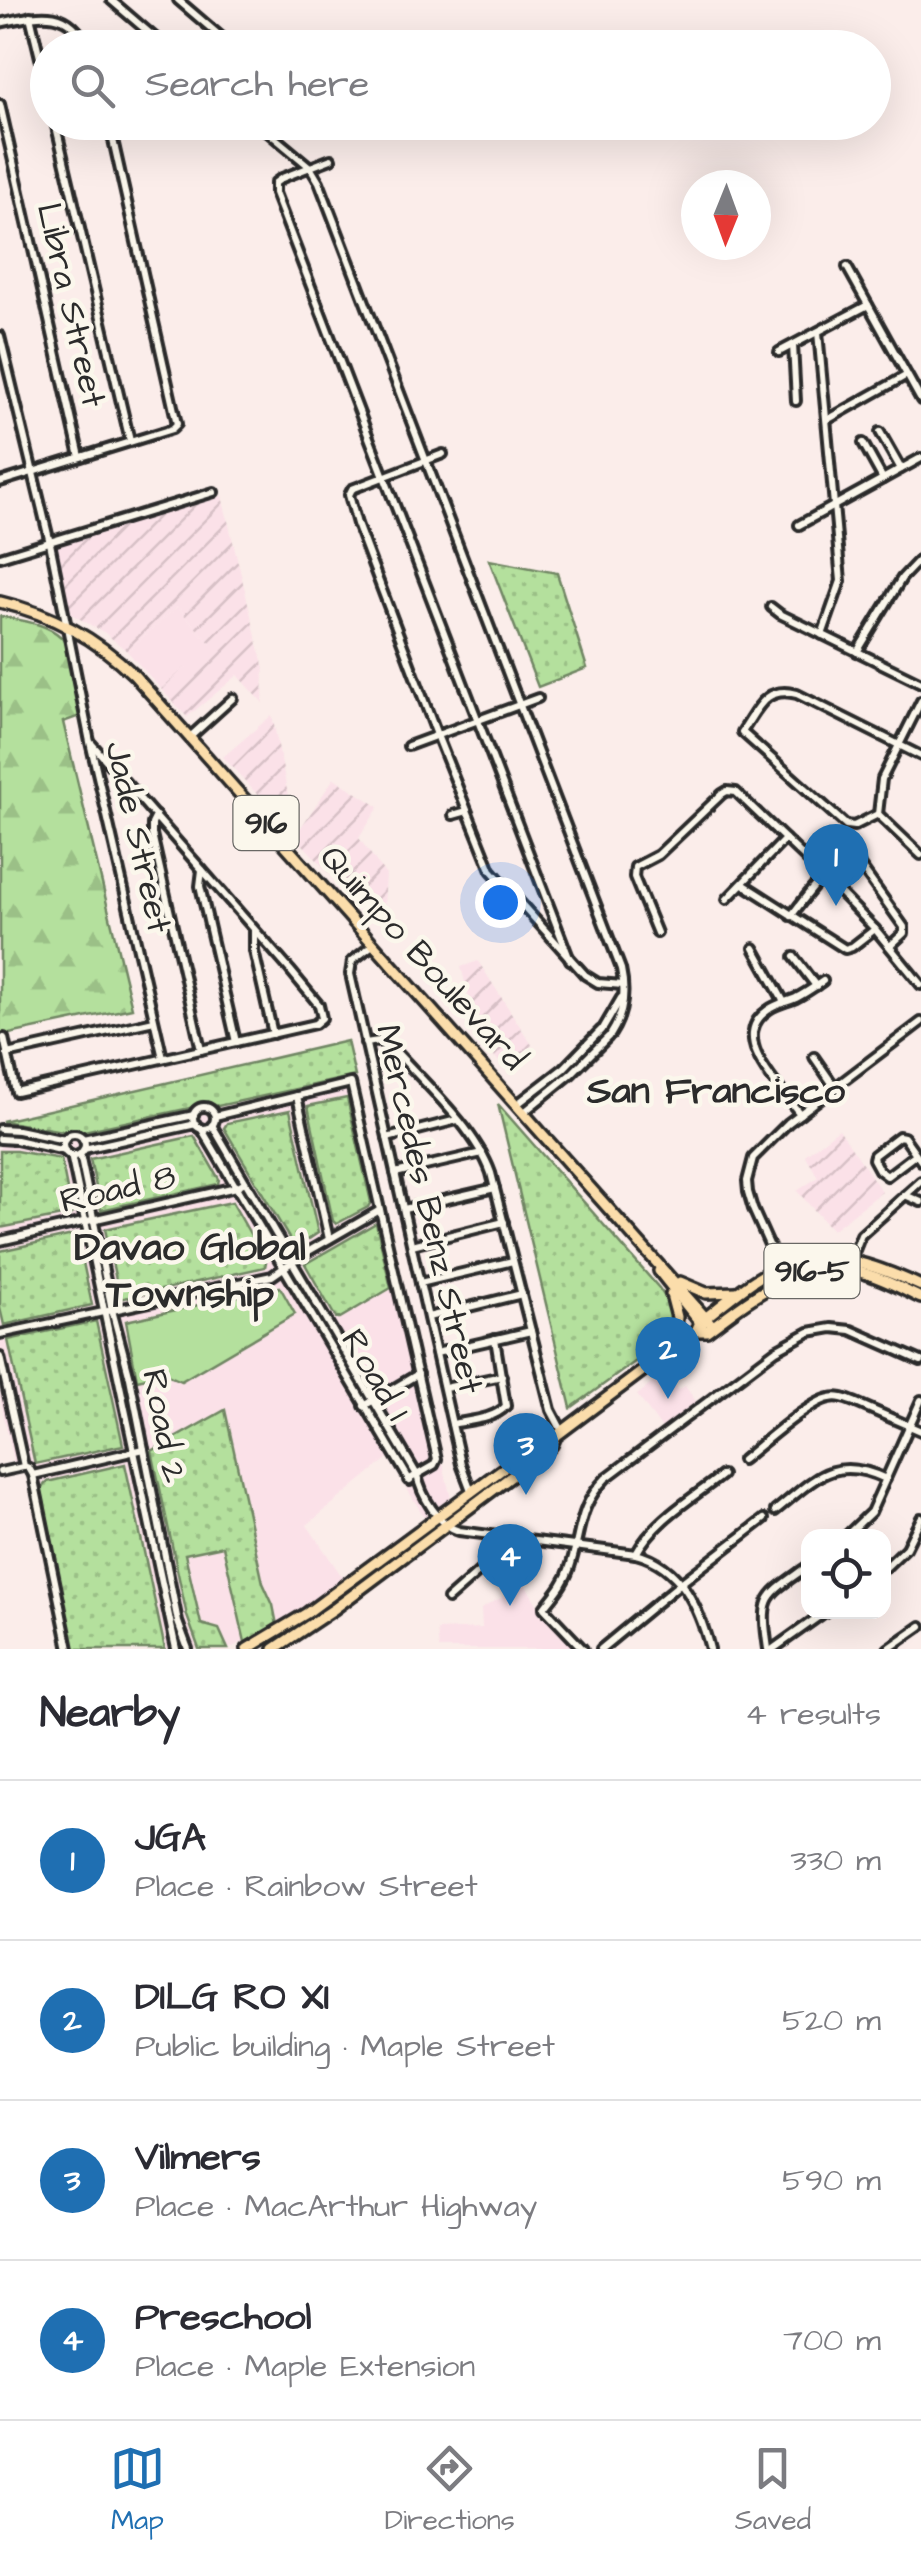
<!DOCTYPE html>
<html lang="en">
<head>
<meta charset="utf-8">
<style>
	:root { --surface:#fff; --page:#f7f7f7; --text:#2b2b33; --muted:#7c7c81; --line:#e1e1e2; --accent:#1f6fb2 }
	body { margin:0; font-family:"Architects Daughter",sans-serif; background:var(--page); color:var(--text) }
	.controls { position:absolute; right:30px; bottom:30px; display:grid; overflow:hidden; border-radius:20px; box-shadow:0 10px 40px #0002 }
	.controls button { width:90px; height:90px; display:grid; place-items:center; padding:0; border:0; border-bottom:2px solid var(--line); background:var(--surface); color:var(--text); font:50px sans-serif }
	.compass { position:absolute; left:681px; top:170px; width:90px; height:90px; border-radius:50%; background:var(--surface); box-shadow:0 10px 40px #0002; rotate:181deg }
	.you { position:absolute; left:500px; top:902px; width:35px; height:35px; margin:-25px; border:8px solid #fff; border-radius:50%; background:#1a73e8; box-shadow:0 0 0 15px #1a73e833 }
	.badge { display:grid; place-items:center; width:65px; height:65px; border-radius:50%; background:var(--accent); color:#fff; font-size:32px; font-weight:700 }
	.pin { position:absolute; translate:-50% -82px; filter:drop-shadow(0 2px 5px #0008) }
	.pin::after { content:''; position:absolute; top:52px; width:35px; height:30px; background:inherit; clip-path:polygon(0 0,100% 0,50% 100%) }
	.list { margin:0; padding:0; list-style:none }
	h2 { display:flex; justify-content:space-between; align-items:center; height:130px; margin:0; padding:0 40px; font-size:42px }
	h2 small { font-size:32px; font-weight:400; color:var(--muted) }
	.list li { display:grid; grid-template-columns:65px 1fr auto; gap:30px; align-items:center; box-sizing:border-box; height:160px; padding:0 40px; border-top:2px solid var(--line) }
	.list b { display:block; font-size:38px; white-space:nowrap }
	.list p { margin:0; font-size:32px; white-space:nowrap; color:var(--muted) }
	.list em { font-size:32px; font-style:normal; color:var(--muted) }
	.icon { flex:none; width:55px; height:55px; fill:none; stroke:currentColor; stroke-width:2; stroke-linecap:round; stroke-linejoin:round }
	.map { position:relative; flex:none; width:921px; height:1649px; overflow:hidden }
	.search { position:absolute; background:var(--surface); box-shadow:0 10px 40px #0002; left:30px; right:30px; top:30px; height:110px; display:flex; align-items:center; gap:25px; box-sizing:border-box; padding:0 35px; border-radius:55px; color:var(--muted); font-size:38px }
	.sheet { height:770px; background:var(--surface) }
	nav { display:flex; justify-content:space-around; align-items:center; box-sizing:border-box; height:140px; border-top:2px solid var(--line); background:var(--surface); font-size:28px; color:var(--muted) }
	nav a { display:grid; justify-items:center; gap:5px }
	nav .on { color:var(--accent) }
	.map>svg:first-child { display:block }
	.built { fill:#fbe1e8 }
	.industrial { fill:url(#industrial-furrows) }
	.grass { fill:url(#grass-dots); stroke:#708664; stroke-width:2.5 }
	.forest { fill:url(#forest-firs); stroke:#708664; stroke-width:2.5 }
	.park { fill:#b4e09d; stroke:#708664; stroke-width:2.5 }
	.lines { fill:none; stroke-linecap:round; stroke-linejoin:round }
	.minor-casing { stroke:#2b2b2b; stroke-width:14 }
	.major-casing { stroke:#2b2b2b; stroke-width:16 }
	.minor { stroke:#fbf7ec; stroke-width:6 }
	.major { stroke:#fbddab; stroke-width:9 }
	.labels { text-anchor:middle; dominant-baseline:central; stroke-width:9; stroke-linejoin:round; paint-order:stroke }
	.shield { fill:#fbf7ec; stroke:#696865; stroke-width:2.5 }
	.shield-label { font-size:32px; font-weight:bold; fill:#2b2b2b }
	.street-label { font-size:35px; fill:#2b2b2b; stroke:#fbf7ec }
	.neighbourhood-label { font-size:38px; font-weight:bold; fill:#2b2b2b; stroke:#fbf7ec }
	.quarter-label { font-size:40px; font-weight:bold; fill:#2b2b2b; stroke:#fbf7ec }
</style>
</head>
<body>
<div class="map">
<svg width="921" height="1649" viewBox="0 0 921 1649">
	<defs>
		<pattern id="industrial-furrows" width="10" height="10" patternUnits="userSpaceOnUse" patternTransform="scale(2.5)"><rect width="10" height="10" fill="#fbe1e8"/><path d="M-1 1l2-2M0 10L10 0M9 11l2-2" fill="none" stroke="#d7c1c7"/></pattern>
		<pattern id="grass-dots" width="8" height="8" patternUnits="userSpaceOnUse" patternTransform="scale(2.5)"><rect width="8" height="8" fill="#b4e09d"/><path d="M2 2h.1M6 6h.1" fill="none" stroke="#9bc087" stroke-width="1.8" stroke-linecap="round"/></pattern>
		<pattern id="forest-firs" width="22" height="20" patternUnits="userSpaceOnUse" patternTransform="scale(2.5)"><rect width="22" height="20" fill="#b4e09d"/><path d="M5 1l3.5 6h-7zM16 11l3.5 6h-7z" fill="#9bc087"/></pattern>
	</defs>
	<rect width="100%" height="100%" fill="#fbedea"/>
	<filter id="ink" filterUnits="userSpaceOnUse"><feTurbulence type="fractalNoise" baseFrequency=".01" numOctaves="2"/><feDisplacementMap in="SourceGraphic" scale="20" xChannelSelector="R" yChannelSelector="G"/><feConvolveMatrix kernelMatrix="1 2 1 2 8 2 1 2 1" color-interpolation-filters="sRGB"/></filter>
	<g filter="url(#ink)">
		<g class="built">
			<polygon points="177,607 212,645 161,689 127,651"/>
			<polygon points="347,1041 451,1499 425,1518 388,1458 307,1525 343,1578 301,1610 277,1625 228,1649 64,1649 27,1472 16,1473 0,1398 0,1121"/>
			<polygon points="666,1373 679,1390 685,1386 698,1404 663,1430 637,1395"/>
			<polygon points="525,1584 543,1614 575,1649 439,1649 437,1630 482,1628 481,1609"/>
		</g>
		<g class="industrial">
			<polygon points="222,496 264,669 263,703 238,675 187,717 161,689 211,644 177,607 127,651 105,633 71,614 55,547"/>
			<polygon points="272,715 296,835 334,778 379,807 359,838 386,875 384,906 369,917 223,757"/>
			<polygon points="478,961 532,1045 504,1068 480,1039 461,967"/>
			<polygon points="839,1129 882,1192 832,1230 797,1191 818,1177 805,1155"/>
		</g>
		<g class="grass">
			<polygon points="489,560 557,573 587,668 538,687"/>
			<polygon points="347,1041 355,1076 218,1106 203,1101 190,1108 84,1131 71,1128 63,1131 2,1121"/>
			<polygon points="347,1098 371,1202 368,1207 336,1224 333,1221 308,1106"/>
			<path d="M498,1104L659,1288C672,1306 677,1324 661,1343L571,1408Z"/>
			<polygon points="290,1110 318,1233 297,1247 293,1245 224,1128 227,1123"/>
			<polygon points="194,1136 219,1179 218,1184 101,1210 90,1159"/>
			<polygon points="0,1151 16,1151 61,1159 72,1214 0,1228"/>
			<polygon points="232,1202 266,1262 265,1267 120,1299 105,1229"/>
			<polygon points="376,1223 391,1288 340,1318 336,1318 305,1264"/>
			<polygon points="77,1234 92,1305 4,1325 0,1308 0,1251"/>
			<polygon points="96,1321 123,1445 35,1464 8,1340"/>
			<polygon points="225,1410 263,1583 273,1605 277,1625 245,1642 223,1546 185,1554 201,1624 219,1629 228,1649 199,1649 187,1616 152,1451"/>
			<polygon points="125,1464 165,1649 74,1649 41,1488 47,1482"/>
		</g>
		<path class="forest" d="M0,616C18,620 47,623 61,637C73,649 77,697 80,716L63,722L132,1008L0,1036Z"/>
		<polygon class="park" points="280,1287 295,1314 181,1381 165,1374 137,1380 126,1321"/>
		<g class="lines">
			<g class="minor-casing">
				<g id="minor">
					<polyline points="111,0 167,48"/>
					<polyline points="178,0 234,48"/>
					<polyline points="30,16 48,91"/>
					<path d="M0,23C37,15 68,4 88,48"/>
					<polyline points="0,104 80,457"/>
					<polyline points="55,122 130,441"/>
					<path d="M256,122L310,167L319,182L621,969C626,992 624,1014 611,1034"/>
					<polyline points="331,159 282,178 275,183 275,193 570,960"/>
					<polyline points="847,267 921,400"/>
					<polyline points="818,332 841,581 822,635"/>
					<polyline points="0,336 50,543 90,742 163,1058"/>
					<polyline points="793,345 796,401"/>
					<polyline points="779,352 868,305"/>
					<polyline points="827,420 907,375"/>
					<polyline points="880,432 901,469"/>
					<polyline points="863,443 883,479"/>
					<polyline points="443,454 352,489 349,495 357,524 437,735 491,870 585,975 598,983 623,985"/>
					<polyline points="0,482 172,429 177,424 109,122"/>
					<polyline points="799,525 921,458"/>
					<polyline points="0,557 214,492"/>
					<polyline points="771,607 780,614 921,683"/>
					<polyline points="857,652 902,578 921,558"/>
					<polyline points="190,737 233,698"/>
					<polyline points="408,746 538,698"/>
					<path d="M878,814L854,826L846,825L742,732C758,709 765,685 797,694L921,756"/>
					<polyline points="878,814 882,779 921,701"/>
					<polyline points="878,814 921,855"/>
					<polyline points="453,815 467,811"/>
					<polyline points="156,816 152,824 152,834 201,1050"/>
					<polyline points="202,870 200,886 236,1042"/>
					<polyline points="743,884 845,949 852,947 875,929"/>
					<polyline points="727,899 785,839"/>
					<path d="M791,916C808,895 828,861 857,861L904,927V933L890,946"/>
					<polyline points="254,930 254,951 273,1034"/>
					<polyline points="657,933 634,877 635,867 658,855 722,794 727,791 736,792 824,876 875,929 921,985"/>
					<polyline points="374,944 352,961 350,974 461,1464 472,1493"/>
					<polyline points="754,948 784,1002"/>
					<polyline points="794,957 816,986"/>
					<polyline points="604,1027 621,998"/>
					<polyline points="4,1038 16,1092 315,1024 322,1018 319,1005 290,970 91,743"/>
					<path d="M365,1043L379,1041L391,1046C423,1082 475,1128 491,1173L551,1410L562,1431"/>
					<polyline points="7,1054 154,1021"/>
					<polyline points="814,1057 834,1086"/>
					<polyline points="297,1096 329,1239"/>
					<polyline points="516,1105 564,1068 601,1030"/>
					<circle cx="204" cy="1118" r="11"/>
					<polyline points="523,1113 571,1074 608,1037"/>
					<path d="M800,1114C780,1087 727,1038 768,1010C776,1004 787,1002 796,998C806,993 814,987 823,981"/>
					<polyline points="215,1116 351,1083 437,1459 434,1465 408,1480"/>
					<path d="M212,1125L417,1475C421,1495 438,1525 459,1531L636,1554C681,1566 699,1607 710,1649"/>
					<polyline points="201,1128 410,1481"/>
					<polyline points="0,1129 18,1130 65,1140"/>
					<circle cx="74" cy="1145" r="11"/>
					<polyline points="387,1138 457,1120"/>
					<polyline points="0,1139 16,1140 65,1151"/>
					<polyline points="83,1139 194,1115"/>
					<polyline points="84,1149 196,1124"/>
					<polyline points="80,1154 112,1310 130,1378 178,1622 188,1649"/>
					<polyline points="916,1154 887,1176 879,1170 873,1159 874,1155 899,1136 904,1137 921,1161"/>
					<polyline points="71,1155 176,1649"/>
					<polyline points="395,1173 482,1153"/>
					<polyline points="905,1195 921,1202"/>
					<polyline points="404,1209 495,1188"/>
					<polyline points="0,1241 236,1187 245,1182"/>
					<polyline points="412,1245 504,1222"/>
					<polyline points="851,1260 861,1235 921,1181"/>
					<polyline points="779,1267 753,1209 748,1192 747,1181 753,1158 788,1123 921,1022"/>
					<polyline points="420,1283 513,1261"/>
					<polyline points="428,1317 522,1294"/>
					<polyline points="0,1334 272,1276 302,1255 380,1210"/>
					<polyline points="436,1353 531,1331"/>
					<polyline points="0,1357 24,1466 29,1468 33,1475 69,1649"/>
					<polyline points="445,1388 502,1376"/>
					<polyline points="364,1406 418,1374"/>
					<path d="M452,1424C470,1420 493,1420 506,1406L495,1339"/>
					<path d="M742,1460C761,1445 810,1401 830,1398C839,1396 846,1399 854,1402L921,1431"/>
					<polyline points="0,1472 23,1467"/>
					<polyline points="33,1475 144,1449"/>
					<path d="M775,1511C815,1479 833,1454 886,1479"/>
					<polyline points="846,1536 871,1512 921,1400"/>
					<path d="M636,1554C654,1520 692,1499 722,1475"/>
					<polyline points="884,1569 906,1548 921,1518"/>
					<polyline points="448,1599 483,1568 491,1535"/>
					<path d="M583,1649L544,1608C554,1595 565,1583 570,1567C582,1531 577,1508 606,1478L776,1350L809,1332L832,1328L851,1330L921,1361"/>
					<polyline points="601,1649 681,1583 764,1519"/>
					<path d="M768,1649C760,1594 765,1597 808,1566"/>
					<polyline points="773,1649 825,1612"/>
					<polyline points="888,1649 921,1626"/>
				</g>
			</g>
			<g class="major-casing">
				<g id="major">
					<path d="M0,602C52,614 96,638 134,675L713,1326"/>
					<polyline points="659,1271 702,1325"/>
					<polyline points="680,1282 706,1293 737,1292"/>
					<polyline points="671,1294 677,1317 674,1347"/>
					<path d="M696,1331H707C753,1296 801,1257 863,1273C883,1278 902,1289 921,1298"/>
					<polyline points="247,1649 307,1613 546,1437 556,1436"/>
					<path d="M274,1649L334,1609L548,1449L552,1445L556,1436L696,1331L700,1322C724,1304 749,1280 777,1268C827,1246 875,1265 921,1286"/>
				</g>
			</g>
			<use href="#minor" class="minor"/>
			<use href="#major" class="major"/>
		</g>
	</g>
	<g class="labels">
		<g class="shield">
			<rect x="233.5" y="796" width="65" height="54" rx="8"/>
			<rect x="764.5" y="1244" width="95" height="54" rx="8"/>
		</g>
		<g class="shield-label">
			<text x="266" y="823">916</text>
			<text x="812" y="1271">916-5</text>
		</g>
		<g class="street-label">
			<text transform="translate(71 305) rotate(77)">Libra Street</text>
			<text transform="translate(138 837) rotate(77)">Jade Street</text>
			<text transform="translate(423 958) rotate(48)">Quimpo Boulevard</text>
			<text transform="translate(118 1189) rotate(-13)">Road 8</text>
			<text transform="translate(429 1209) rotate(77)">Mercedes Benz Street</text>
			<text transform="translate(375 1375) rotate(59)">Road 1</text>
			<text transform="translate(164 1426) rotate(79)">Road 2</text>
		</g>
		<g class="neighbourhood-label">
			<text x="716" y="1092">San Francisco</text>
		</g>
		<g class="quarter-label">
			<text x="190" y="1248">Davao Global<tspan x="190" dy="46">Township</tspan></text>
		</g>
	</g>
</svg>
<div class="controls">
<button><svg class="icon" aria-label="locate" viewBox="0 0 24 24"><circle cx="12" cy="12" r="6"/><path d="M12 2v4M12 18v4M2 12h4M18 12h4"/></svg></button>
</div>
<svg class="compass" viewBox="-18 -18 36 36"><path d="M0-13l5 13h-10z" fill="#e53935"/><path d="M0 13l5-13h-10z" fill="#7c7c81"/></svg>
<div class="you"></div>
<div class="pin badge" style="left:836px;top:906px">1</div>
<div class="pin badge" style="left:668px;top:1399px">2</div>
<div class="pin badge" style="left:526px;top:1495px">3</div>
<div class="pin badge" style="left:510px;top:1606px">4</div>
<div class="search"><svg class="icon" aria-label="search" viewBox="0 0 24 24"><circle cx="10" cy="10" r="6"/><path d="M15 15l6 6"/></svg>Search here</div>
</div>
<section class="sheet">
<h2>Nearby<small>4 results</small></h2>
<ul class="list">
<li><span class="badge">1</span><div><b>JGA</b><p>Place · Rainbow Street</p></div><em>330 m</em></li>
<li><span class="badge">2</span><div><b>DILG RO XI</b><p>Public building · Maple Street</p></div><em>520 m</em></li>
<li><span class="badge">3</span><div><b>Vilmers</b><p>Place · MacArthur Highway</p></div><em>590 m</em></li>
<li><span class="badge">4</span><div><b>Preschool</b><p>Place · Maple Extension</p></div><em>700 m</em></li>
</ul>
</section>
<nav>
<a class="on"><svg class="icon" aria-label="map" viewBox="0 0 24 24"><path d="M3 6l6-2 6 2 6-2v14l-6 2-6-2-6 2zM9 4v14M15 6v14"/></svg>Map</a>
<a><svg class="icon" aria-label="directions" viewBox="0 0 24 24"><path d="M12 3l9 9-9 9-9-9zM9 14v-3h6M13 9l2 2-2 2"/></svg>Directions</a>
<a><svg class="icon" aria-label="saved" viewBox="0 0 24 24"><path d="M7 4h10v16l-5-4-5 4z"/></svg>Saved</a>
</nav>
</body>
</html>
